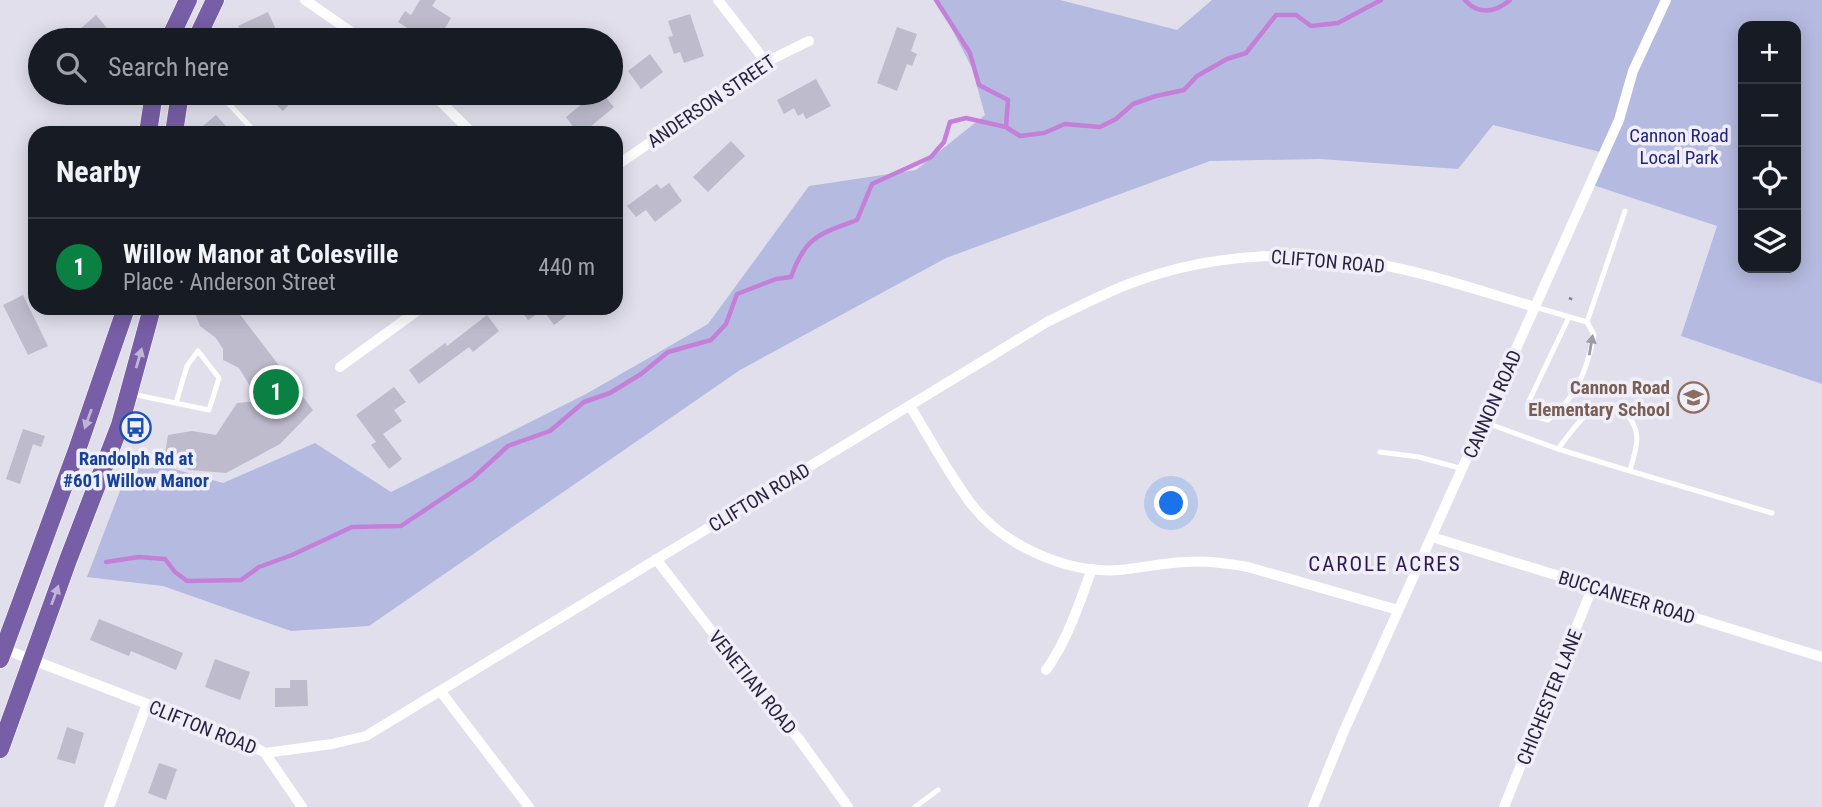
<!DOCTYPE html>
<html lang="en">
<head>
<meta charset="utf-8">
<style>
  body { margin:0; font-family:"Roboto Condensed",sans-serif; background:#20242c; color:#f1f3f6 }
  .controls { position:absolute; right:21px; top:21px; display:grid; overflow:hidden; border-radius:14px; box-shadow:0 4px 18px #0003 }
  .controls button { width:63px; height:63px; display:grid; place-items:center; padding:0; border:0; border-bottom:2px solid #363941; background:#171b24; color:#f1f3f6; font:35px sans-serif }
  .you { position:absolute; left:1172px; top:504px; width:24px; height:24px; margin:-18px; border:5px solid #fff; border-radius:50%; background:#1a73e8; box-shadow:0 0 0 10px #1a73e833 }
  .badge { display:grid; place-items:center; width:46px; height:46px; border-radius:50%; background:#0b8043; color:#fff; font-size:23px; font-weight:700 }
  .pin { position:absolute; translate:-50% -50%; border:4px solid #fff; box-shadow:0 2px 7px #0006 }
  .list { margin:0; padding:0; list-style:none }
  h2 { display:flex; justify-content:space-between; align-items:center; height:91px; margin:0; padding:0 28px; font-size:30px }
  h2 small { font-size:23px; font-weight:400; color:#9ea1a6 }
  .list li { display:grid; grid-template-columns:46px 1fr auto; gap:21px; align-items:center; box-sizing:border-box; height:98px; padding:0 28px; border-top:2px solid #363941 }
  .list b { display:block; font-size:26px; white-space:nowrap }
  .list p { margin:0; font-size:23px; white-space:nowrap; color:#9ea1a6 }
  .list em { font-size:23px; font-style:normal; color:#9ea1a6 }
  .icon { flex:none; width:38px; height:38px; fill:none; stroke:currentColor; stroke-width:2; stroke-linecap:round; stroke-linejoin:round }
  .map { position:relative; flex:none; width:1822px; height:807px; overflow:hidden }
  .search { position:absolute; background:#171b24; box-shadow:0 4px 18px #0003; left:28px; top:28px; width:595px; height:77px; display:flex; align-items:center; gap:18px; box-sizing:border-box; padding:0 24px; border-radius:38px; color:#9ea1a6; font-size:26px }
  .panel { position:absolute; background:#171b24; box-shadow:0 4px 18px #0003; left:28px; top:126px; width:595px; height:189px; border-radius:21px }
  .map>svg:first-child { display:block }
  .green { fill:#b5bae0; fill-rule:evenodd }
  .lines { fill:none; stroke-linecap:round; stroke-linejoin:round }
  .stream { stroke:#c480d8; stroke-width:4.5 }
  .building { fill:#bebbcd }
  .primary-casing { stroke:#fff; stroke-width:19 }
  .path { stroke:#8c7bb3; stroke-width:2.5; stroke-dasharray:3.5 5; stroke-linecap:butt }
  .service { stroke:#fff; stroke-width:5 }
  .minor { stroke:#fff; stroke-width:10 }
  .primary { stroke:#785ea6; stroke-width:18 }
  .oneway { fill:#9f9aa8 }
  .oneway2 { fill:#c0b5d7 }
  .labels { text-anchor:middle; stroke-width:7; stroke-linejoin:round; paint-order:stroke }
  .street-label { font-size:19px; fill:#291e3e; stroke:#f0eff8 }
  .park-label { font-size:19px; fill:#242479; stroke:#f0eff8 }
  .education-label { font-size:19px; font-weight:bold; fill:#785e54; stroke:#f0eff8; text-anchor:end }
  .transit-label { font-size:19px; font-weight:bold; fill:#164399; stroke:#f0eff8 }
  .neighbourhood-label { font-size:21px; letter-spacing:2px; fill:#2d1852; stroke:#f0eff8 }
</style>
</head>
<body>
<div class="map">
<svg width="1822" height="807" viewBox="0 0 1822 807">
  <rect width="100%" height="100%" fill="#e1dfec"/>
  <!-- green -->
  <path class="green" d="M937 0H1060L1177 30 1212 0H1822V384L1681 336 1717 226 1593 185 1604 153 1493 125 1458 169 1320 159 1210 161 946 258 740 370 369 626 291 631 163 586 87 577 133 457 223 483 315 443 391 492 586 394 708 324 809 186 916 170 985 115 972 68ZM1743 26H1796V268H1743Z"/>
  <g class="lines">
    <!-- stream -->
    <path class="stream" d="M936 0 970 53 979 85 1008 100 1006 127
      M1465 0C1478 15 1495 13 1510 0
      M106 562 139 557 165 559 175 572 187 581 241 580 259 567 292 555 352 527 401 526 473 478 508 446 550 431 584 402 610 393 641 374 668 352 711 340 726 324 737 294 776 279 791 277C805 237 819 234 857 220L872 184 931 157 944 142 950 122 966 118 1006 127 1020 136 1044 133 1065 124 1100 127 1116 119 1133 104 1156 96 1184 90 1197 76 1227 59 1246 53 1276 15H1296L1311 26 1338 23 1381 0"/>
  </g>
  <!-- building -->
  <path class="building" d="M420 0H436L432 6 451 18 438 40H426L398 22 405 11 411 15Z
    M268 12 278 34 263 40H245L238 26Z
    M690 14 704 56 684 63 680 52 674 54 668 37 673 36 668 21Z
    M96 15 112 34 105 40H88L79 30Z
    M897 27 917 34 911 51 917 54 912 66 907 64 897 91 877 83Z
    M650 54 663 72 641 89 628 71Z
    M816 79 831 106 806 119 803 113 798 116 794 108 784 114 777 100Z
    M281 93H299L283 111 273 102Z
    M595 93H602L614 107 583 133H578L566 117Z
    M216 115 232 133H209L203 126Z
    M731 141 745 156 708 192 693 177Z
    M669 183 682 201 655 222 646 210 636 217 627 206 657 184 661 189Z
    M23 295 48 346 28 355 3 305Z
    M193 308H235L313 410 280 444 226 473 189 470 164 460 168 435 192 431 216 435 237 403 259 401 239 368 223 360V349L216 338 200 326Z
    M519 308H560L566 316 554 325 543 310 528 320Z
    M487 315 499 331 473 352 469 347 419 384 409 370 445 343 447 346Z
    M394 387 406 402 394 410 402 421 383 434 402 459 389 469 371 445 376 442 356 415Z
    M23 429 45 436 41 447 33 444 20 484 6 479Z
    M99 619 183 653 176 670 131 651 129 656 90 640Z
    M215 659 250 672 240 700 205 687Z
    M290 680H307L308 706 275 707V688H290Z
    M67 727 84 733 75 764 57 759Z
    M159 763 177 769 166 800 148 793Z"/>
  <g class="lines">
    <defs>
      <path id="primary" d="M169 40 188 0
        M196 40 215 0
        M148 133 154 93
        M174 133 180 93
        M0 659 77 450 126 308
        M0 749 68 560 120 425 152 308"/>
    </defs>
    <!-- primary casing -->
    <use href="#primary" class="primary-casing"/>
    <!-- path -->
    <path class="path" d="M1569 298 1576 301"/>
    <!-- service -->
    <path class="service" d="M210 93 229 104 256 133
      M1535 307 1587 322 1625 211
      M1569 317 1528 403V412L1533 416 1548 420C1577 398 1587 369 1594 335L1587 322
      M132 394 209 410 219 378 198 351 187 366 176 403
      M1484 422 1558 449C1569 435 1580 417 1596 408 1616 396 1636 418 1637 438 1637 449 1632 461 1630 471L1558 449
      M1380 452 1419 457 1463 469
      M1630 471 1772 513
      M915 807 938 790"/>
    <!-- minor -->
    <path class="minor" d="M305 0 363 40
      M718 0 766 62
      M432 93 472 133
      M616 166 766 62 809 41
      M340 367 421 308
      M910 406C929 437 947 471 969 501 1001 545 1067 574 1120 570 1141 568 1162 563 1184 562 1205 560 1227 563 1248 567L1398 610
      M1432 537 1822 657
      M656 559 760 694 799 739 848 807
      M4 649 244 741 265 753 332 744 366 736 1047 322C1076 308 1104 293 1134 282 1218 251 1311 249 1397 268 1444 278 1490 294 1535 307
      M1046 670C1068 640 1079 603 1092 569
      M441 692 529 807
      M265 753 302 807
      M109 807 147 704
      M1313 807 1344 731 1619 120 1633 71 1666 0
      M1504 807 1593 586"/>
    <!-- primary -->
    <use href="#primary" class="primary"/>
  </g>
  <!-- one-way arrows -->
  <defs><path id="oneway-solid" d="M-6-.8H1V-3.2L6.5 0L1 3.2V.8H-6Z" transform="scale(1.75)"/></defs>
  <use class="oneway" href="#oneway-solid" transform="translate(1591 345) rotate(-80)"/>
  <g class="oneway2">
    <use href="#oneway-solid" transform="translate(139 358) rotate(-74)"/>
    <use href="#oneway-solid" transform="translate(88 419) rotate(110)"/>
    <use href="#oneway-solid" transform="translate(55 595) rotate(-70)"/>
  </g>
  <!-- icons -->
  <defs>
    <symbol id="school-ring" viewBox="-11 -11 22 22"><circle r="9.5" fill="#f0eff8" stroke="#8d6e63" stroke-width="1.5"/><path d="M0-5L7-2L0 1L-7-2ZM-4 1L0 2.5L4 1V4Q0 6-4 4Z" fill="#8d6e63"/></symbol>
    <symbol id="bus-ring" viewBox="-11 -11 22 22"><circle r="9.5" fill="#f0eff8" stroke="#1a4fb4" stroke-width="1.5"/><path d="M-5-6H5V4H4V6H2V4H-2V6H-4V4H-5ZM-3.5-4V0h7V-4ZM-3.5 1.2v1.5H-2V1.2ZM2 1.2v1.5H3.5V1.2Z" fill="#1a4fb4"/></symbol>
  </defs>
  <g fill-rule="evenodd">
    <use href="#school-ring" x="1676" y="380" width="35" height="35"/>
    <use href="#bus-ring" x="118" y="410" width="35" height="35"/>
  </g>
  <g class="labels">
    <!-- street labels -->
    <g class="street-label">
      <text transform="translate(711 101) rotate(-34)" y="7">ANDERSON STREET</text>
      <text transform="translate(1328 261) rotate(5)" y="7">CLIFTON ROAD</text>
      <text transform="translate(1492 404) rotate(-66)" y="7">CANNON ROAD</text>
      <text transform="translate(759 497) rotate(-31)" y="7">CLIFTON ROAD</text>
      <text transform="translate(1627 597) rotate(17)" y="7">BUCCANEER ROAD</text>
      <text transform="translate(753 682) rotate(51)" y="7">VENETIAN ROAD</text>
      <text transform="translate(1549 697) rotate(-68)" y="7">CHICHESTER LANE</text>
      <text transform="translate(203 727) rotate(22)" y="7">CLIFTON ROAD</text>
    </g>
    <!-- park labels -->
    <g class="park-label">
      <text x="1679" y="142">Cannon Road<tspan x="1679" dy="22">Local Park</tspan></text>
    </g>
    <!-- education labels -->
    <g class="education-label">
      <text x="1670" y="394">Cannon Road<tspan x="1670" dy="22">Elementary School</tspan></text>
    </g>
    <!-- transit labels -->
    <g class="transit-label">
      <text x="136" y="465">Randolph Rd at<tspan x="136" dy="22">#601 Willow Manor</tspan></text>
    </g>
    <!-- neighbourhood labels -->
    <g class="neighbourhood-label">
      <text x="1385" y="571">CAROLE ACRES</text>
    </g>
  </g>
</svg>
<div class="controls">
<button>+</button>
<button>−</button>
<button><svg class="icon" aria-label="locate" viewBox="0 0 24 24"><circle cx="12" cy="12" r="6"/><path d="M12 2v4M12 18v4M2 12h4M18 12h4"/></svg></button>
<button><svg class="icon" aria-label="layers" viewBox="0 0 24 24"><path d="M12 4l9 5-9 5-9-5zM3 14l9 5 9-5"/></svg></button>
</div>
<div class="you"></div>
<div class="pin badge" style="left:276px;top:392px">1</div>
<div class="search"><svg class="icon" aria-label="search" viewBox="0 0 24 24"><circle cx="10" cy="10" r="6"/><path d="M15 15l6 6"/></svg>Search here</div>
<section class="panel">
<h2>Nearby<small></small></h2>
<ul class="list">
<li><span class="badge">1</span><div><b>Willow Manor at Colesville</b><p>Place · Anderson Street</p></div><em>440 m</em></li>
</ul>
</section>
</div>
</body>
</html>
